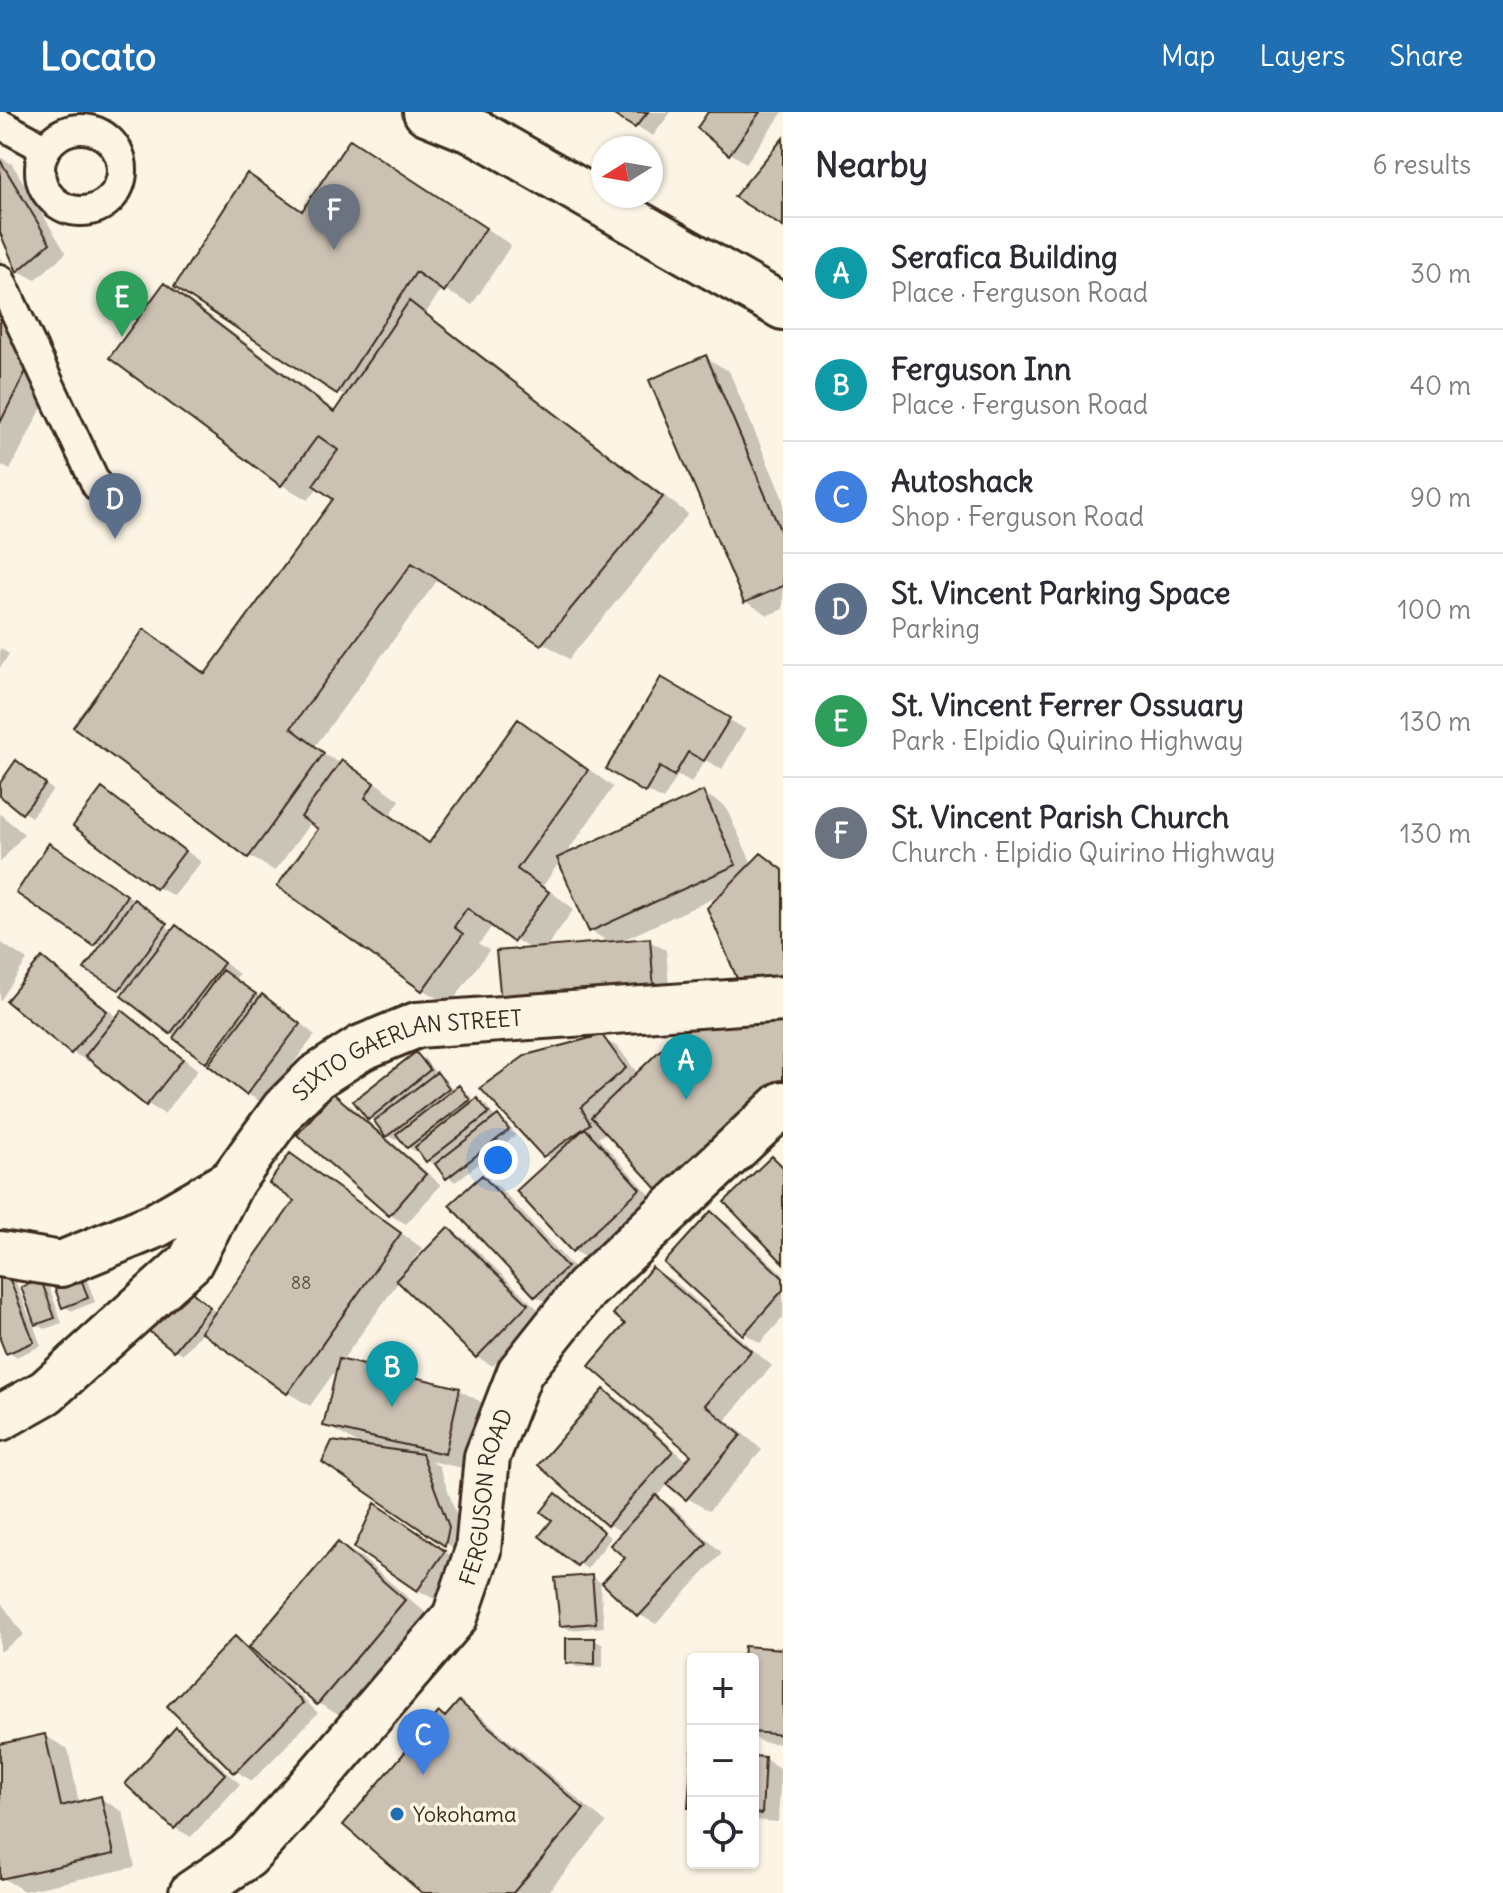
<!DOCTYPE html>
<html lang="en">
<head>
<meta charset="utf-8">
<style>
  body { margin:0; font-family:Delius,sans-serif; background:#f7f7f7; color:#2b2b33 }
  .controls { position:absolute; right:24px; bottom:24px; display:grid; overflow:hidden; border-radius:8px; box-shadow:0 2px 6px #0004 }
  .controls button { width:72px; height:72px; display:grid; place-items:center; padding:0; border:0; border-bottom:2px solid #e1e1e2; background:#fff; color:#2b2b33; font:40px sans-serif }
  .compass { position:absolute; left:591px; top:24px; width:72px; height:72px; border-radius:50%; background:#fff; box-shadow:0 2px 6px #0004; rotate:259deg }
  .you { position:absolute; left:498px; top:1048px; width:28px; height:28px; margin:-20px; border:6px solid #fff; border-radius:50%; background:#1a73e8; box-shadow:0 0 0 12px #1a73e833 }
  .badge { display:grid; place-items:center; width:52px; height:52px; border-radius:50%; background:#1f6fb2; color:#fff; font-size:26px; font-weight:700 }
  .pin { position:absolute; translate:-50% -66px; filter:drop-shadow(0 2px 4px #0008) }
  .pin::after { content:''; position:absolute; top:42px; width:28px; height:24px; background:inherit; clip-path:polygon(0 0,100% 0,50% 100%) }
  .list { margin:0; padding:0; list-style:none }
  h2 { display:flex; justify-content:space-between; align-items:center; height:104px; margin:0; padding:0 32px; font-size:34px }
  h2 small { font-size:26px; font-weight:400; color:#7c7c81 }
  .list li { display:grid; grid-template-columns:52px 1fr auto; gap:24px; align-items:center; box-sizing:border-box; height:112px; padding:0 32px; border-top:2px solid #e1e1e2 }
  .list b { display:block; font-size:30px; white-space:nowrap }
  .list p { margin:0; font-size:26px; white-space:nowrap; color:#7c7c81 }
  .list em { font-size:26px; font-style:normal; color:#7c7c81 }
  .icon { flex:none; width:44px; height:44px; fill:none; stroke:currentColor; stroke-width:2; stroke-linecap:round; stroke-linejoin:round }
  .map { position:relative; flex:none; width:783px; height:1781px; overflow:hidden }
  header { display:flex; align-items:center; gap:48px; box-sizing:border-box; height:112px; padding:0 40px; background:#1f6fb2; color:#fff }
  header strong { font-size:38px }
  nav { display:flex; gap:44px; margin-inline-start:auto; font-size:28px }
  main { display:flex }
  aside { flex:1; background:#fff }
  .map>svg:first-child { display:block }
  .shadow { fill:#0003; fill-rule:evenodd }
  .building { fill:#ccc2b3; stroke:#3b2a1e; stroke-width:2 }
  .lines { fill:none; stroke-linecap:round; stroke-linejoin:round }
  .service-casing { stroke:#3b2a1e; stroke-width:34 }
  .tertiary-casing { stroke:#3b2a1e; stroke-width:50 }
  .secondary-casing { stroke:#3b2a1e; stroke-width:50 }
  .trunk-casing { stroke:#3b2a1e; stroke-width:50 }
  .service { stroke:#fcf5e5; stroke-width:28 }
  .tertiary { stroke:#fcf5e5; stroke-width:44 }
  .secondary { stroke:#fcf5e5; stroke-width:44 }
  .trunk { stroke:#fcf5e5; stroke-width:44 }
  .poi-dot { fill:#1f6fb2; stroke:#fcf5e5; stroke-width:3 }
  .labels { text-anchor:middle; stroke-width:7; stroke-linejoin:round; paint-order:stroke }
  .number-label { font-size:18px; fill:#5f5043 }
  .street-label { font-size:22px; fill:#3b2a1e; stroke:#fcf5e5 }
  .poi-label { font-size:22px; fill:#3b2a1e; stroke:#fcf5e5; text-anchor:start }
</style>
</head>
<body>
<header>
<strong>Locato</strong>
<nav><a>Map</a><a>Layers</a><a>Share</a></nav>
</header>
<main>
<div class="map">
<svg width="783" height="1781" viewBox="0 0 783 1781">
  <rect width="100%" height="100%" fill="#fcf5e5"/>
  <filter id="ink" filterUnits="userSpaceOnUse"><feTurbulence type="fractalNoise" baseFrequency=".0125" numOctaves="2"/><feDisplacementMap in="SourceGraphic" scale="16" xChannelSelector="R" yChannelSelector="G"/><feConvolveMatrix kernelMatrix="1 2 1 2 8 2 1 2 1" color-interpolation-filters="sRGB"/></filter>
  <g filter="url(#ink)">
    <!-- shadow -->
    <path class="shadow" d="M613 0H671L653 24Z
      M710 0H783L746 51 730 41Z
      M0 45 12 52 66 141 35 168 19 159 0 116Z
      M377 45 511 133 472 193 442 176 426 201 688 402 569 547 439 466 316 633 321 636 317 634 315 638 369 666 400 688 391 702 431 732 518 610 545 625 613 675 563 746 703 681 725 694 752 752 761 743 783 756V893L723 782 616 831 649 829 666 838 670 886 532 838 493 813 479 832 489 838 450 893 423 878 280 774 320 717 311 710 275 759 249 744 145 520 172 535 207 562 336 387 319 374 308 388 282 373 164 173 191 189 337 300 347 285 176 174 248 64 304 100ZM560 749 591 819 612 832 545 837 574 797 543 774Z
      M0 145 58 264 10 358 0 352Z
      M706 246 729 259 783 387V497L768 503 746 490Z
      M0 536 9 542 0 556Z
      M661 568 745 617 722 657 705 648 691 671 678 663 663 688 609 657Z
      M24 655 53 678 31 705 0 681V675Z
      M103 678 119 688 201 750 174 784 157 775Z
      M0 702 24 722 0 751Z
      M66 743 150 798 148 800 174 820 176 816 192 825 239 862 235 867 262 886 279 894 315 923 263 991 247 982 124 884 127 880 87 856 102 835 19 781Z
      M0 830 27 848 0 889Z
      M42 847 59 857 118 906 123 901 139 910 198 958 164 1002 148 992 92 946 89 950 72 940 9 888Z
      M783 911V1003L607 1020 598 1026 655 1088 589 1148 573 1138 553 1048 544 1043 601 926 618 935 638 962Z
      M416 942 425 947 436 962 445 967 454 979 459 975 467 980 475 991 478 989 486 993 496 1007 506 1010 516 1023 455 1070 428 1048 419 1038 416 1040 408 1035 399 1025 396 1028 388 1024 377 1011 369 1006Z
      M333 984 350 993 441 1073 406 1112 390 1103Z
      M290 1044 313 1057 422 1136 411 1151 413 1153 448 1117 465 1127 543 1202 493 1254 477 1245 399 1169 341 1250 459 1278 490 1295 476 1359 430 1349 439 1354 465 1426 462 1442 324 1349 364 1335 326 1313 340 1252 310 1294 288 1281 203 1219 183 1242 175 1237 194 1182 217 1201 297 1089Z
      M482 1065 499 1075 582 1165 552 1193 536 1184Z
      M711 1102 727 1111 783 1162V1206L760 1231 744 1221Z
      M653 1157 675 1170 772 1254 726 1307 762 1338 709 1399 687 1386 669 1371 656 1386 673 1395 722 1441 656 1512 640 1503 624 1421 608 1412 604 1280 621 1289 688 1350 694 1343 628 1212Z
      M78 1161 86 1165 95 1190 72 1199 64 1194Z
      M8 1165 16 1170 30 1206 34 1205 41 1170 49 1175 62 1211 45 1217 32 1209 41 1234 16 1245 7 1240 0 1221V1168Z
      M564 1388 611 1426 587 1457 542 1424 555 1408Z
      M376 1393 460 1450 434 1487 418 1478Z
      M338 1432 361 1445 427 1502 340 1604 318 1591 274 1554 272 1556 318 1601 252 1669 236 1659 235 1527 251 1536Z
      M591 1465 600 1470 604 1515 570 1518 562 1513Z
      M0 1489 24 1523 0 1540Z
      M595 1528 603 1533V1555H577L568 1550Z
      M783 1539V1632L762 1630 753 1625V1547H745Z
      M459 1592 482 1605 606 1711 547 1781H425L447 1606Z
      M176 1618 193 1628 240 1672 191 1725 175 1716Z
      M45 1624 68 1637 79 1691 100 1686 123 1700 135 1755 24 1779 1 1765 0 1634Z
      M753 1646 765 1647 781 1657 778 1710 753 1708Z"/>
    <!-- building -->
    <path class="building" d="M609 0H648L635 16Z
      M708 0H760L729 43 697 16Z
      M783 26V115L734 85Z
      M350 27 486 116 444 180 416 160 337 282 174 175 247 61 302 99Z
      M0 48 50 131 17 160 0 121Z
      M164 171 334 300 409 189 663 385 541 533 412 451 291 616 324 641 248 746 73 615 144 517 205 562 333 387 313 373 338 338 318 324 281 374 109 246Z
      M0 182 32 247 0 311Z
      M706 243 783 425V474L744 491 649 268Z
      M661 565 730 606 704 649 688 640 674 664 660 655 645 681 606 657Z
      M518 607 588 658 517 757 549 780 513 830 467 796 454 815 463 822 422 879 277 774 318 717 301 705 342 648 374 671 365 686 429 731Z
      M16 648 46 672 22 702 0 684V671Z
      M102 676 185 739 156 777 73 714Z
      M703 679 736 753 589 820 557 746Z
      M49 731 127 783 94 834 16 781Z
      M761 741 783 758V878L744 883 707 796Z
      M134 787 167 812 119 878 84 857Z
      M176 813 224 851 170 922 121 884Z
      M650 826 654 878 501 890 496 839Z
      M42 845 107 899 71 942 6 889Z
      M222 858 256 882 206 951 173 926Z
      M262 882 300 912 246 983 208 953Z
      M122 898 183 947 146 994 85 944Z
      M783 909V970L660 1080 591 1005 682 917Z
      M602 923 626 956 581 995 590 1012 543 1045 480 976 526 943Z
      M416 940 430 958 368 1008 353 989Z
      M437 960 449 976 386 1025 374 1009Z
      M459 973 470 988 407 1036 396 1022Z
      M333 981 426 1062 389 1104 297 1023Z
      M477 986 489 1001 426 1050 415 1035Z
      M498 1003 509 1018 446 1067 435 1052Z
      M585 1016 640 1077 572 1140 516 1079Z
      M290 1041 401 1121 287 1282 201 1220 294 1089 269 1071Z
      M772 1044 783 1055V1151L724 1090Z
      M482 1063 567 1155 535 1185 449 1093Z
      M711 1099 783 1166V1178L743 1223 664 1151Z
      M448 1115 528 1192 476 1246 396 1168Z
      M652 1155 751 1239 705 1293 741 1323 686 1388 667 1372 691 1343 589 1254 625 1212 613 1202Z
      M78 1158 88 1186 62 1196 52 1168Z
      M8 1163 34 1230 6 1242 0 1227V1166Z
      M41 1168 55 1206 35 1213 21 1175Z
      M186 1175 210 1195 174 1239 149 1219Z
      M339 1247 460 1276 445 1342 323 1314Z
      M604 1277 673 1339 607 1414 538 1353Z
      M332 1329 422 1342 449 1415 445 1434 322 1350Z
      M556 1381 604 1420 577 1454 539 1424 552 1408 541 1400Z
      M656 1383 707 1431 638 1505 602 1471 625 1446 610 1433Z
      M375 1391 445 1439 417 1479 354 1436Z
      M338 1430 405 1488 317 1593 249 1535Z
      M592 1463 596 1511 560 1514 555 1466Z
      M235 1524 303 1591 234 1661 167 1594Z
      M566 1526H595V1552L566 1551Z
      M744 1534 783 1537V1623L753 1620V1547H743Z
      M459 1589 584 1697 513 1781H422L343 1713 439 1600 445 1605Z
      M176 1615 225 1662 174 1717 125 1672Z
      M45 1622 61 1694 101 1684 114 1742 0 1767V1632Z
      M692 1639H693V1696H688Z
      M753 1644 765 1645 762 1702 753 1701Z"/>
    <g class="lines">
      <defs>
        <path id="service" d="M0 12 46 37
          M40 58a41 41 0 1 1 82 0a41 41 0 1 1-82 0Z
          M0 167 97 374"/>
        <g id="tertiary">
          <path id="s1" d="M0 1142 61 1152 156 1113 232 1069 284 997 316 965 361 936 417 913 783 887"/>
          <path d="M0 1306 46 1280 190 1150 232 1069"/>
        </g>
        <g id="secondary">
          <path id="s2" d="M192 1781 247 1744 306 1679 455 1505 478 1438 487 1345 520 1260 586 1177 783 992"/>
        </g>
        <path id="trunk" d="M426 0 480 22 783 195"/>
      </defs>
      <!-- service casing -->
      <use href="#service" class="service-casing"/>
      <!-- tertiary casing -->
      <use href="#tertiary" class="tertiary-casing"/>
      <!-- secondary casing -->
      <use href="#secondary" class="secondary-casing"/>
      <!-- trunk casing -->
      <use href="#trunk" class="trunk-casing"/>
      <!-- service -->
      <use href="#service" class="service"/>
      <!-- tertiary -->
      <use href="#tertiary" class="tertiary"/>
      <!-- secondary -->
      <use href="#secondary" class="secondary"/>
      <!-- trunk -->
      <use href="#trunk" class="trunk"/>
    </g>
  </g>
  <!-- markers -->
  <circle class="poi-dot" cx="397" cy="1702" r="8"/>
  <g class="labels">
    <!-- number labels -->
    <g class="number-label">
      <text x="301" y="1177">88</text>
    </g>
    <!-- street labels -->
    <g class="street-label">
      <text dy="8" stroke="none"><textPath href="#s1" startOffset="482">SIXTO GAERLAN STREET</textPath></text>
      <text dy="8" stroke="none"><textPath href="#s2" startOffset="508">FERGUSON ROAD</textPath></text>
    </g>
    <!-- poi labels -->
    <g class="poi-label">
      <text x="413" y="1710">Yokohama</text>
    </g>
  </g>
</svg>
<div class="controls">
<button>+</button>
<button>−</button>
<button><svg class="icon" aria-label="locate" viewBox="0 0 24 24"><circle cx="12" cy="12" r="6"/><path d="M12 2v4M12 18v4M2 12h4M18 12h4"/></svg></button>
</div>
<svg class="compass" viewBox="-18 -18 36 36"><path d="M0-13l5 13h-10z" fill="#e53935"/><path d="M0 13l5-13h-10z" fill="#7c7c81"/></svg>
<div class="you"></div>
<div class="pin badge" style="left:686px;top:988px;background:#0f9aa8">A</div>
<div class="pin badge" style="left:392px;top:1295px;background:#0f9aa8">B</div>
<div class="pin badge" style="left:423px;top:1663px;background:#3f7fe0">C</div>
<div class="pin badge" style="left:115px;top:427px;background:#5c6f8a">D</div>
<div class="pin badge" style="left:122px;top:225px;background:#2e9e5b">E</div>
<div class="pin badge" style="left:334px;top:138px;background:#6b7280">F</div>
</div>
<aside>
<h2>Nearby<small>6 results</small></h2>
<ul class="list">
<li><span class="badge" style="background:#0f9aa8">A</span><div><b>Serafica Building</b><p>Place · Ferguson Road</p></div><em>30 m</em></li>
<li><span class="badge" style="background:#0f9aa8">B</span><div><b>Ferguson Inn</b><p>Place · Ferguson Road</p></div><em>40 m</em></li>
<li><span class="badge" style="background:#3f7fe0">C</span><div><b>Autoshack</b><p>Shop · Ferguson Road</p></div><em>90 m</em></li>
<li><span class="badge" style="background:#5c6f8a">D</span><div><b>St. Vincent Parking Space</b><p>Parking</p></div><em>100 m</em></li>
<li><span class="badge" style="background:#2e9e5b">E</span><div><b>St. Vincent Ferrer Ossuary</b><p>Park · Elpidio Quirino Highway</p></div><em>130 m</em></li>
<li><span class="badge" style="background:#6b7280">F</span><div><b>St. Vincent Parish Church</b><p>Church · Elpidio Quirino Highway</p></div><em>130 m</em></li>
</ul>
</aside>
</main>
</body>
</html>
